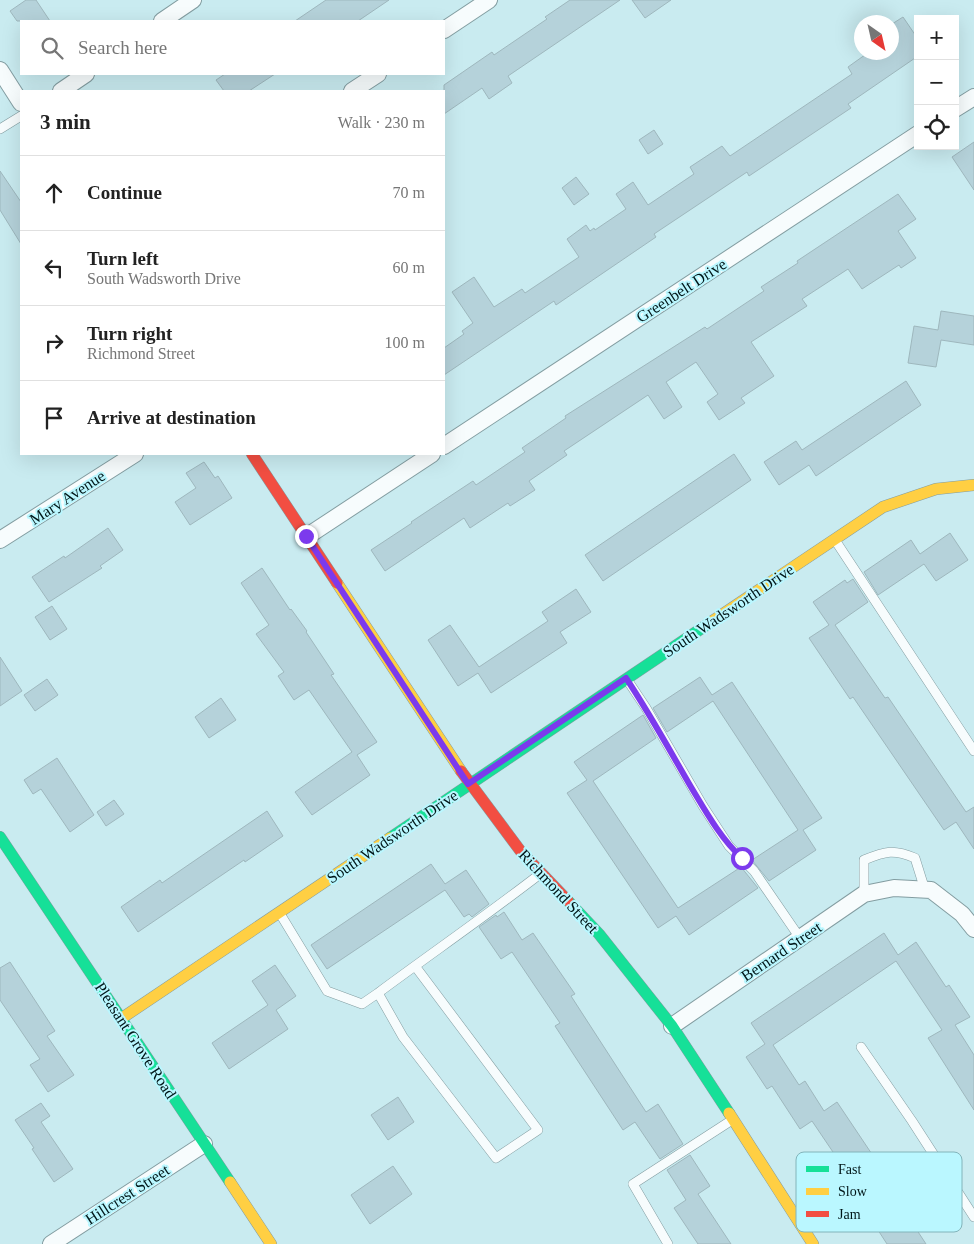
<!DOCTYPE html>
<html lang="en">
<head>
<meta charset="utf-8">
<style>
  body { margin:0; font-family:Georgia,serif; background:#f6f6f6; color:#222 }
  .controls { position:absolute; right:15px; top:15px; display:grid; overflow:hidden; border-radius:0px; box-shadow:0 5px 20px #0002 }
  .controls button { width:45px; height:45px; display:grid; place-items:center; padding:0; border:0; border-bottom:1px solid #e0e0e0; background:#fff; color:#222; font:25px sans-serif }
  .compass { position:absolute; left:854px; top:15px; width:45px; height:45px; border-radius:50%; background:#fff; box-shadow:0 5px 20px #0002; rotate:146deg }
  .stop { position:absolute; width:15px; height:15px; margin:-11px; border:4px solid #7c3aed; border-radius:50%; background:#fff }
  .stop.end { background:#7c3aed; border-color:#fff; box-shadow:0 1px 5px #0008 }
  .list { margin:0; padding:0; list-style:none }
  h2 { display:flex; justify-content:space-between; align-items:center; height:65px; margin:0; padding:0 20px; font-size:21px }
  h2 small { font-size:16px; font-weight:400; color:#767676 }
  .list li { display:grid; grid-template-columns:32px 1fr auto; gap:15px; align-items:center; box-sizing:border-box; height:75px; padding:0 20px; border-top:1px solid #e0e0e0 }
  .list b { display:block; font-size:19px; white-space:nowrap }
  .list p { margin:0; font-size:16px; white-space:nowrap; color:#767676 }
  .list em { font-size:16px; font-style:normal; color:#767676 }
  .icon { flex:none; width:28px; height:28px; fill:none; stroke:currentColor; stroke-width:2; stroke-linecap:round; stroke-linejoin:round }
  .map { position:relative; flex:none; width:974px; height:1244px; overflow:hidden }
  .search { position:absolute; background:#fff; box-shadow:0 5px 20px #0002; left:20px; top:20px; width:425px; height:55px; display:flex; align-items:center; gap:12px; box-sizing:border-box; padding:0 18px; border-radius:0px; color:#767676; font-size:19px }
  .panel { position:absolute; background:#fff; box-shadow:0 5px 20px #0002; left:20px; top:90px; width:425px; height:365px; border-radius:0px }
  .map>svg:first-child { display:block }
  .building { fill:#b5d2da; stroke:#9eb7bd }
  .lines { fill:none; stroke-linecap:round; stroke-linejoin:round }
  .lane-casing { stroke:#839da1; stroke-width:10 }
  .street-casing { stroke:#839da1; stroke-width:18 }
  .fast-casing { stroke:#839da1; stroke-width:12 }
  .slow-casing { stroke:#839da1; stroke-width:12 }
  .jam-casing { stroke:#839da1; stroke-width:12 }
  .lane { stroke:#f7fcfd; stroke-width:9 }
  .street { stroke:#f7fcfd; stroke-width:16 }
  .fast { stroke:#16e098; stroke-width:11 }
  .slow { stroke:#ffcf43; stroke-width:11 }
  .jam { stroke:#f24e42; stroke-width:11 }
  .route { stroke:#7c3aed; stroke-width:6 }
  .labels { text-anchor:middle; stroke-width:4; stroke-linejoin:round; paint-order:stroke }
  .street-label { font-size:16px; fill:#001618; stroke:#baf7ff }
  .key { fill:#baf7ff; stroke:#82b4ba; stroke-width:1 }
  .key-label { font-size:14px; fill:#001618 }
</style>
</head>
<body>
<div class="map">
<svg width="974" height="1244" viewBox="0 0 974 1244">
  <rect width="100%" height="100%" fill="#c9ebf0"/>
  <!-- building -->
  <path class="building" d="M26 0H36L50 21H17L10 11Z
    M326 0H389L358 21H295Z
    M570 0H620L508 76 512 83 489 99 482 88 444 114V85L492 52 494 55 547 19 545 17Z
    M632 0H671L645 18Z
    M903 17 918 39V56L848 104 851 108 749 176 747 172 654 234 656 237 556 305 554 301 444 375V348L464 334 462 331 473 323 452 292 474 277 494 307 522 289 525 293 579 257 567 239 586 225 590 231 594 228 595 230 626 209 616 194 633 182 648 205 694 174 690 167 722 146 730 156 852 74 848 67 869 52H892V24Z
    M225 74H275L249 91H224L216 80Z
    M654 130 663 144 648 154 639 140Z
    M974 142V190L952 157Z
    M0 171 21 202V244L0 210Z
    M576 177 589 194 574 205 562 188Z
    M898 194 916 219 898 231 916 258 901 268 899 265 862 289 848 269 802 299 807 306 751 342 774 376 741 398 745 403 719 420 707 402 718 394 696 362 666 382 682 407 664 419 648 395 564 451 567 455 529 481 535 490 510 506 508 503 470 528 464 518 385 571 371 550 412 523 411 522 473 481 476 485 525 452 522 448 566 418 565 416 705 327 707 329 764 291 761 287 798 263 797 261Z
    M941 311 974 316V345L941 340 936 367 908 363 914 326 938 330Z
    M906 381 921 405 816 476 809 465 779 485 764 462 796 441 802 450Z
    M734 454 751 480 603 581 585 555Z
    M204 462 215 478 218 476 232 498 190 525 175 502 196 488 186 473Z
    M108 528 123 550 100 566 102 568 49 602 32 577 64 556 65 558Z
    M950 533 968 560 936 581 924 564 878 595 864 572 911 540 920 554Z
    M262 568 290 610 291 609 307 631 306 632 334 674 331 675 377 742 357 755 370 775 312 815 295 792 352 752 309 690 294 700 278 676 284 672 256 634 269 625 241 583Z
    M853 579 868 602 835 625 885 698 888 697 966 812 974 807V849L956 822 944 830 853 697 850 699 809 638 829 625 813 602 845 580 847 583Z
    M576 589 591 612 560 632 567 643 491 693 478 673 458 686 428 640 450 625 479 667 548 621 542 612Z
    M52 606 67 629 50 640 35 617Z
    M0 657 22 691 0 706Z
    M700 677 712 695 732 682 822 818 803 830 816 850 769 881 752 860 798 830 713 701 667 732 653 708Z
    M47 679 58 695 35 711 24 695Z
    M221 698 236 720 209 738 195 717Z
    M643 715 656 738 593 781 678 908 741 867 758 888 689 935 676 916 658 928 567 793 587 780 574 762Z
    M57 758 94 815 70 832 41 789 33 794 24 780Z
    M114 800 124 814 106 826 97 812Z
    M267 811 283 836 245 862 244 860 138 932 121 907 160 880 162 883Z
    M431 864 445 884 466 870 489 904 472 917 469 914 464 917 445 890 327 969 311 945Z
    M504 912 522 940 533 933 575 994 571 996 646 1112 658 1104 683 1144 660 1159 635 1122 623 1130 555 1026 560 1023 512 952 501 959 479 927 496 915 497 917Z
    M884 933 898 955 916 942 946 987 949 985 970 1017 955 1025 974 1055V1110L928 1038 942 1030 896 961 773 1045 799 1085 805 1081 824 1111 837 1102 898 1193 894 1195 926 1244H887L876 1227 881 1223 812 1121 800 1129 772 1086 767 1089 746 1057 765 1044 751 1023Z
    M10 962 55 1031 47 1036 74 1075 48 1092 30 1065 40 1059 0 1000V968Z
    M275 965 296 996 276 1010 288 1029 229 1069 212 1043 268 1005 252 981Z
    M398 1097 414 1122 388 1140 371 1115Z
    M41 1103 50 1116 41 1122 73 1169 54 1182 32 1149 34 1148 15 1120Z
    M690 1155 710 1186 698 1194 731 1244H698L674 1208 686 1200 667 1170Z
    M393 1166 412 1194 370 1224 351 1195Z"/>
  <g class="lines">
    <defs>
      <path id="lane" d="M0 129 21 116
        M835 540 974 751
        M628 681 646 708 703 806 729 846 754 871 800 938
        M864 894V860C886 851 894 849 915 858L925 890
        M279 912 327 991 362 1004 378 993
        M415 966 538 1130 496 1158 403 1037 378 993C432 953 487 915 540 874
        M861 1047 912 1121 974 1217
        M668 1244 633 1184 732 1120"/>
      <path id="street" d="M162 21 193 0
        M444 30 489 0
        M0 70 21 103
        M61 91 86 74
        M352 91 378 74
        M955 109 974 97
        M444 446 918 134
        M306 537 432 454
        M0 540 135 454
        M672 1026 864 894 894 888 931 890 962 914 974 929
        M51 1244 204 1144"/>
      <path id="fast" d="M0 837 230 1182
        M390 838 711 622
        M568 901 599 934 672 1026 729 1113"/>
      <path id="slow" d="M337 583 461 771
        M711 622 883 507 936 489 974 485
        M122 1018 390 838
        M729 1113 813 1244
        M230 1182 271 1244"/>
      <path id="jam" d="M252 454 337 583
        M461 771 522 853 568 901"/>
    </defs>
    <!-- lane casing -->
    <use href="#lane" class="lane-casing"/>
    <!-- street casing -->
    <use href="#street" class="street-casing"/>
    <!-- fast casing -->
    <use href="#fast" class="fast-casing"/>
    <!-- slow casing -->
    <use href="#slow" class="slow-casing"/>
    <!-- jam casing -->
    <use href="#jam" class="jam-casing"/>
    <!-- lane -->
    <use href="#lane" class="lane"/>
    <!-- street -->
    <use href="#street" class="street"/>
    <!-- fast -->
    <use href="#fast" class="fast"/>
    <!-- slow -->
    <use href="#slow" class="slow"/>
    <!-- jam -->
    <use href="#jam" class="jam"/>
  </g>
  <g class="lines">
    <!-- route -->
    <path class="route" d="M306 536 468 784 626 678C650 714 670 751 691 787 706 812 721 839 742 858"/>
  </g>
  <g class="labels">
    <!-- street labels -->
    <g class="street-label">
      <text transform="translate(681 290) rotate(-33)" y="6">Greenbelt Drive</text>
      <text transform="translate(67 497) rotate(-33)" y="6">Mary Avenue</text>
      <text transform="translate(728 610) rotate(-34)" y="6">South Wadsworth Drive</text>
      <text transform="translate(392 836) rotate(-34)" y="6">South Wadsworth Drive</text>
      <text transform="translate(559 891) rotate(47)" y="6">Richmond Street</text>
      <text transform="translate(781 951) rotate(-34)" y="6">Bernard Street</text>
      <text transform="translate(136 1040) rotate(57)" y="6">Pleasant Grove Road</text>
      <text transform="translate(127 1194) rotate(-33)" y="6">Hillcrest Street</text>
    </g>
  </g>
  <!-- legend -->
  <rect x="796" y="1152" width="166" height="80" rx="8" class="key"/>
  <rect x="806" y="1166" width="23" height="6" fill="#16e098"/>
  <rect x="806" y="1188" width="23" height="7" fill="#ffcf43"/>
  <rect x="806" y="1211" width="23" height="6" fill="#f24e42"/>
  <g class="key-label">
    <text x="838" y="1174">Fast</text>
    <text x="838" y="1196">Slow</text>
    <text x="838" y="1219">Jam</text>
  </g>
</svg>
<div class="controls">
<button>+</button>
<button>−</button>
<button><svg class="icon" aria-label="locate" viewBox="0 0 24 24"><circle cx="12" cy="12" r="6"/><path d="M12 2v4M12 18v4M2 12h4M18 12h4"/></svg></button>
</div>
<svg class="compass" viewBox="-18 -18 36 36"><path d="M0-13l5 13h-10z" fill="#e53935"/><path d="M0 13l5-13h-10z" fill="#767676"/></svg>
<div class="stop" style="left:742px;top:858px"></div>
<div class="stop end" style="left:306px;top:536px"></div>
<div class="search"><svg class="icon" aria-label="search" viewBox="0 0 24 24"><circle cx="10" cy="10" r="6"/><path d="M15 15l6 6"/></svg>Search here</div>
<section class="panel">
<h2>3 min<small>Walk · 230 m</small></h2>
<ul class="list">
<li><svg class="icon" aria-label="ahead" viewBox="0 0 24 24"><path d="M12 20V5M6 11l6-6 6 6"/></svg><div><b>Continue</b></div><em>70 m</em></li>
<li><svg class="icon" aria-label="left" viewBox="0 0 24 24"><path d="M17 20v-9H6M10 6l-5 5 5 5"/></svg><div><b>Turn left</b><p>South Wadsworth Drive</p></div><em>60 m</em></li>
<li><svg class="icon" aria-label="right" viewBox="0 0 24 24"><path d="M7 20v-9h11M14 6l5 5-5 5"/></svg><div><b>Turn right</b><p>Richmond Street</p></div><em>100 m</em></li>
<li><svg class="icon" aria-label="arrive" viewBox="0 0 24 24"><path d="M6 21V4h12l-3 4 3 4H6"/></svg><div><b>Arrive at destination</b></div></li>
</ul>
</section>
</div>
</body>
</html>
